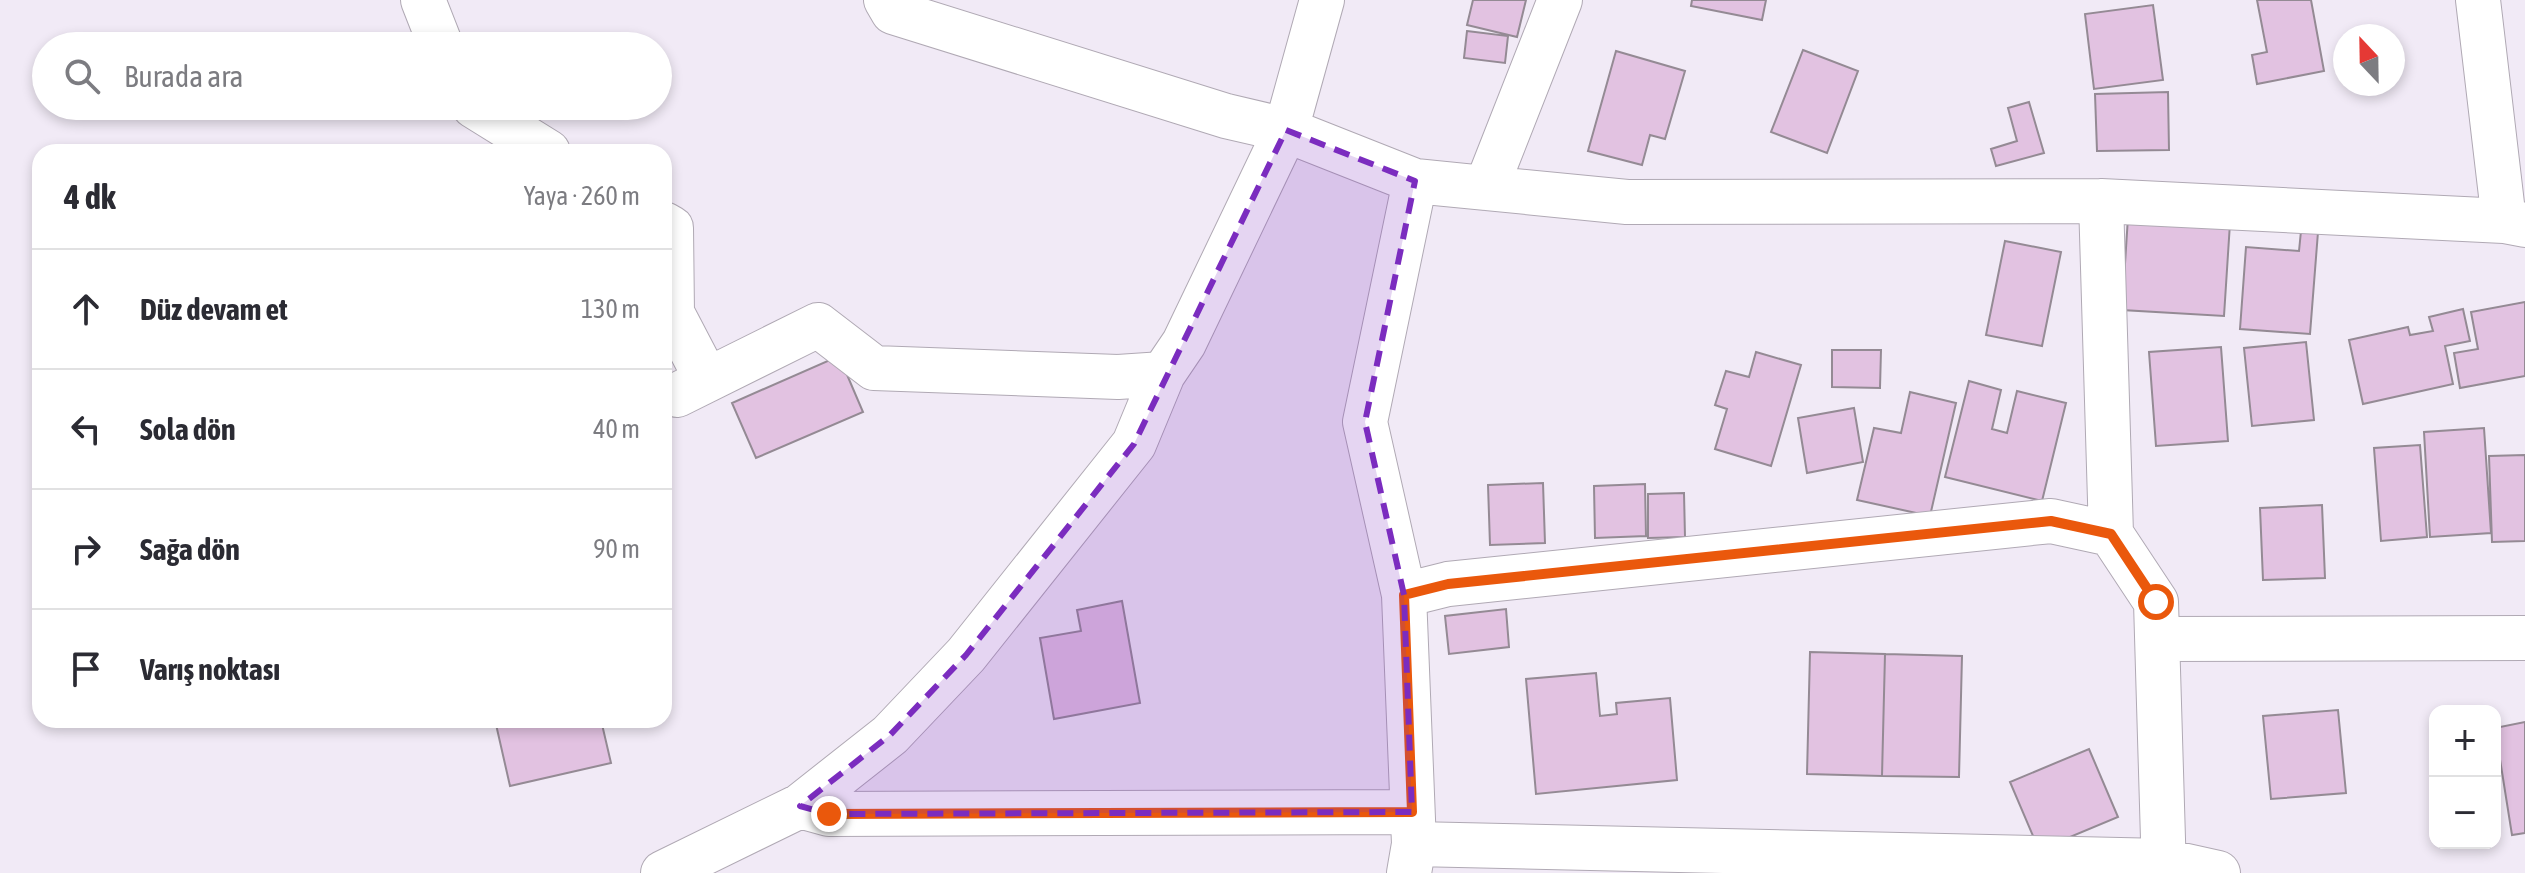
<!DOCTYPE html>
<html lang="tr">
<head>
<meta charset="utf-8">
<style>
  body { margin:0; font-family:"Asap Condensed",sans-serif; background:#f2f2f3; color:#2b2b33 }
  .controls { position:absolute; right:24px; bottom:24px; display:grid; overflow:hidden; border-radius:16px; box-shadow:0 4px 12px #0003 }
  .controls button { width:72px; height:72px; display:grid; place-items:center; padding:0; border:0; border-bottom:2px solid #e1e1e2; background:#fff; color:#2b2b33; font:40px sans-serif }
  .compass { position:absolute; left:2333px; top:24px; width:72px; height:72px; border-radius:50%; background:#fff; box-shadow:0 4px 12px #0003; rotate:338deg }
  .stop { position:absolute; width:24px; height:24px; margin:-18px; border:6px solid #ea580c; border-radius:50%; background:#fff }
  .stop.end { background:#ea580c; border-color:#fff; box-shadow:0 2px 8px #0008 }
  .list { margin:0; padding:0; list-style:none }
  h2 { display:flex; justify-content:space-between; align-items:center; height:104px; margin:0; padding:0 32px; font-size:34px }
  h2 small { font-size:26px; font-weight:400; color:#7c7c81 }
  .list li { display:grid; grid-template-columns:52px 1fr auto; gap:24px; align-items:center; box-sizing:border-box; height:120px; padding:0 32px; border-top:2px solid #e1e1e2 }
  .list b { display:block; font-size:30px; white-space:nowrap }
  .list em { font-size:26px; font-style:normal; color:#7c7c81 }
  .icon { flex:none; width:44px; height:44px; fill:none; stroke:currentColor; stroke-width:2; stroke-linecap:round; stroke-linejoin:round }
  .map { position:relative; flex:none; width:2525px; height:873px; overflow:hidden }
  .search { position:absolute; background:#fff; box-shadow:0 4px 12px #0003; left:32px; top:32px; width:640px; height:88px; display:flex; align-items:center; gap:20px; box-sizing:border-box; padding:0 28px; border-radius:44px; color:#7c7c81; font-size:30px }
  .panel { position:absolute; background:#fff; box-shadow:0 4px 12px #0003; left:32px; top:144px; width:640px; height:584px; border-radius:24px }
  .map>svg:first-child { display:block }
  .building { fill:#e2c2e1; stroke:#948a94; stroke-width:2 }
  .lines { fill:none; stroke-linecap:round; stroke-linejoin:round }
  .street-casing { stroke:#b0a9b4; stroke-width:46 }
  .street { stroke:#fff; stroke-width:44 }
  .route { stroke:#ea580c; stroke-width:10 }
  .marked { fill:#7b2cbf; fill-opacity:0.2; stroke:#7b2cbf; stroke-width:6; stroke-dasharray:16 10; stroke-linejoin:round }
</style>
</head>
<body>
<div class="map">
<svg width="2525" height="873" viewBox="0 0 2525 873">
  <rect width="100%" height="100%" fill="#f1eaf6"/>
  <!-- building -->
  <path class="building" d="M1473 0H1526L1517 37 1467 25Z
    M1692 0H1766L1762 20 1691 6Z
    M2257 0H2311L2324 71 2257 84 2252 55 2267 52Z
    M2153 5 2163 80 2094 89 2085 14Z
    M1467 31 1508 36 1505 63 1464 58Z
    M1803 50 1858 71 1827 153 1771 132Z
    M1616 51 1685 71 1665 139 1650 135 1642 165 1588 151Z
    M2168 92 2169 150 2097 151 2095 94Z
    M2029 102 2044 153 1996 166 1991 149 2017 141 2008 108Z
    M2128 217 2230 223 2224 316 2122 310Z
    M2301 231 2318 232 2310 334 2240 329 2246 247 2299 251Z
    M2005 241 2061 252 2042 346 1986 335Z
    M2525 302V376L2460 388 2454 353 2478 349 2471 312Z
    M2463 309 2470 341 2445 346 2453 384 2363 404 2349 340 2408 327 2410 335 2433 331 2429 317Z
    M2306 342 2314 420 2252 426 2244 348Z
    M2221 347 2228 441 2156 446 2149 352Z
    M1832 350H1881L1880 388 1832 387Z
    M1756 352 1801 365 1771 466 1715 449 1727 409 1715 405 1726 371 1749 377Z
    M839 356 863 412 756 458 732 403Z
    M1969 381 2001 390 1992 429 2007 433 2017 391 2066 403 2042 501 1945 477Z
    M1910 392 1956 403 1930 516 1857 500 1874 428 1901 433Z
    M1854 408 1863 462 1807 473 1798 418Z
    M2484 428 2491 533 2430 537 2424 432Z
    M2420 445 2427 537 2381 541 2374 448Z
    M2525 455V541L2492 542 2489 456Z
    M1543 483 1545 543 1490 545 1488 485Z
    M1645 484 1646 536 1595 538 1594 486Z
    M1684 493 1685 537 1648 538V494Z
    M2322 505 2325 578 2263 580 2260 508Z
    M1122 601 1140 703 1054 719 1040 638 1081 631 1077 610Z
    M1506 609 1509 647 1449 654 1445 616Z
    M1810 652 1885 654 1882 776 1807 774Z
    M1885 654 1962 656 1959 777 1882 776Z
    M1596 673 1600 716 1617 714 1616 703 1670 698 1677 780 1536 794 1526 679Z
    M2338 710 2346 793 2271 799 2263 716Z
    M495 720H601L611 763 510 786Z
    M2525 722V833L2512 835 2495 728Z
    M2089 749 2118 817 2039 850 2010 782Z"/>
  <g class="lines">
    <defs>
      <path id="street" d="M423 0 441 46
        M886 0 893 12 1226 116 1286 130 1415 181 1627 202 2101 201 2504 221
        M2478 0 2504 221 2525 225
        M474 106 548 152
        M1486 188 1560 0
        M2101 201 2111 534
        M664 224 671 228 672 313 707 380
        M677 395 818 325 874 368 1118 377 1163 374
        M1404 595 1448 584 2051 521 2111 534 2156 602 2164 873
        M2159 639 2525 638
        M800 806 829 814 1412 812
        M1414 844 2164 861 2218 873
        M663 873 800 806 890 735 966 655 1134 444 1163 374 1184 343 1286 130 1322 0
        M1409 873 1414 844 1404 595 1365 422 1415 181"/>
    </defs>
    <!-- street casing -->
    <use href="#street" class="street-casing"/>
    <!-- street -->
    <use href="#street" class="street"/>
  </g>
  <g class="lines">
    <!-- route -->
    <path class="route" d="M829 814 1412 812 1404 595 1448 584 2051 521 2111 534 2156 602"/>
  </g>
  <!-- marked area -->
  <path class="marked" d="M1286 130 1415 181 1365 422 1404 595 1412 812 829 814 800 806 890 735 966 655 1134 444Z"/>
</svg>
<div class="controls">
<button>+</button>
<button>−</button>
</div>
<svg class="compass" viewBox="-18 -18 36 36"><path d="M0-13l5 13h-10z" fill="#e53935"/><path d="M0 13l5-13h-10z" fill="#7c7c81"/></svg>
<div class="stop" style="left:2156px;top:602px"></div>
<div class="stop end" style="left:829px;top:814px"></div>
<div class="search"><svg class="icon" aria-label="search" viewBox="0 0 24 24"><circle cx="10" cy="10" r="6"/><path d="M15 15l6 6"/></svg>Burada ara</div>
<section class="panel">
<h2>4 dk<small>Yaya · 260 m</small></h2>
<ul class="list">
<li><svg class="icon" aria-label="ahead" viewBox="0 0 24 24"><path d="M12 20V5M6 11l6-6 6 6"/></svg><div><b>Düz devam et</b></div><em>130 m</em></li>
<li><svg class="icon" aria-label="left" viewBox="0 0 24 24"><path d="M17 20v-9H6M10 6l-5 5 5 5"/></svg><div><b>Sola dön</b></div><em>40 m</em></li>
<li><svg class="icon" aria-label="right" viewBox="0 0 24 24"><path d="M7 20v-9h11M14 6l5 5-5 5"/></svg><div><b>Sağa dön</b></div><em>90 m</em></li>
<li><svg class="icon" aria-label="arrive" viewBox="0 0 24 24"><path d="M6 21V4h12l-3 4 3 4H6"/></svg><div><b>Varış noktası</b></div></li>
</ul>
</section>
</div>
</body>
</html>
